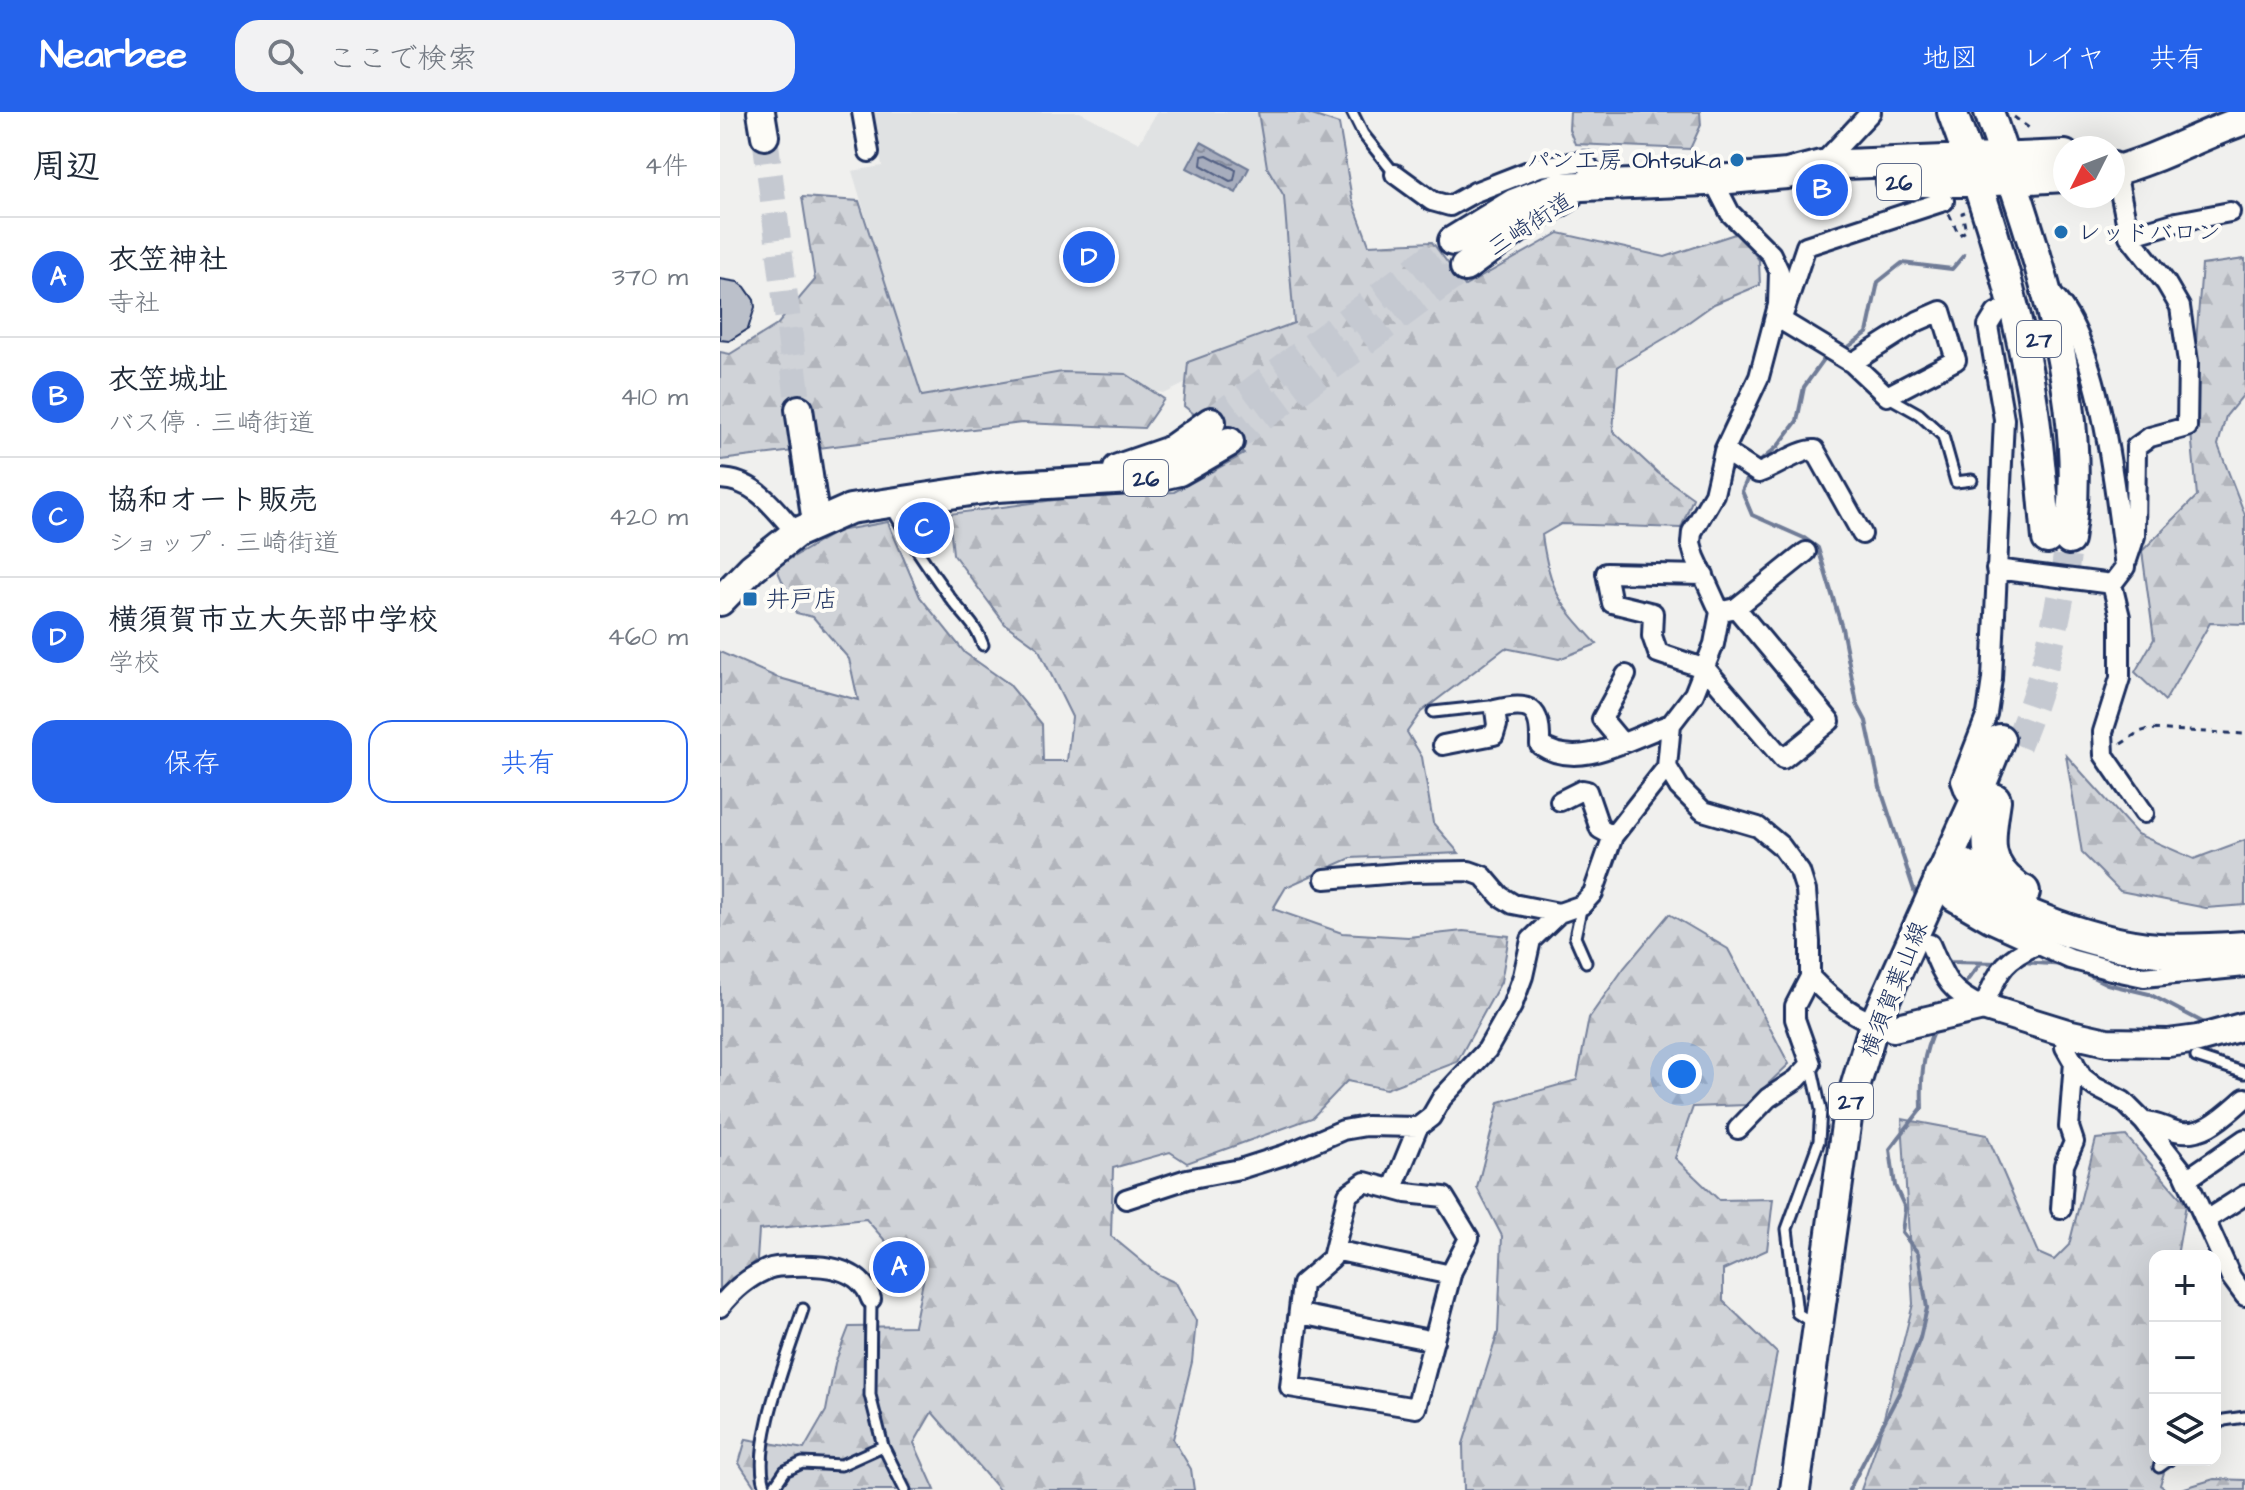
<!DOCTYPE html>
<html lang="ja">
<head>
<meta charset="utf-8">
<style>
  body { margin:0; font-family:"Architects Daughter","Klee One",sans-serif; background:#f2f2f3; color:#1f2937 }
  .controls { position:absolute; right:24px; bottom:24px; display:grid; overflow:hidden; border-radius:16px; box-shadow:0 8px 32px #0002 }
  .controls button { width:72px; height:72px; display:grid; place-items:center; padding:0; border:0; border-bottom:2px solid #e0e1e3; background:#fff; color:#1f2937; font:40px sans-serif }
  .compass { position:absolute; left:1333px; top:24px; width:72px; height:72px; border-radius:50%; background:#fff; box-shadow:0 8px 32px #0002; rotate:228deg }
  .you { position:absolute; left:962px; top:962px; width:28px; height:28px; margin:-20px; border:6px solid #fff; border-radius:50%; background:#1a73e8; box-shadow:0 0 0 12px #1a73e833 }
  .badge { display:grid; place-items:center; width:52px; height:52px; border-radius:50%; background:#2563eb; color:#fff; font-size:26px; font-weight:700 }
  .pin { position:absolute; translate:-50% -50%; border:4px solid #fff; box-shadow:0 2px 8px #0006 }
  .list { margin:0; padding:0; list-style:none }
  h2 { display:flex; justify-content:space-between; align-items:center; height:104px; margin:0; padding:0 32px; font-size:34px }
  h2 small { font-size:26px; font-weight:400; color:#747a83 }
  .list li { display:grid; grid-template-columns:52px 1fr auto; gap:24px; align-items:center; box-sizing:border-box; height:120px; padding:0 32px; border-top:2px solid #e0e1e3 }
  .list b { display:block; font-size:30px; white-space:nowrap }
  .list p { margin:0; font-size:26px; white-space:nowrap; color:#747a83 }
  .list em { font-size:26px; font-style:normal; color:#747a83 }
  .actions { display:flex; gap:16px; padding:24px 32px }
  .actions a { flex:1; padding:18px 0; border:2px solid #2563eb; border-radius:24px; text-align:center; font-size:28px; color:#2563eb }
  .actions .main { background:#2563eb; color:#fff }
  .icon { flex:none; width:44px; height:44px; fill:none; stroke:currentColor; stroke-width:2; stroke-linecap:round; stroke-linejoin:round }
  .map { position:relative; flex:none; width:1525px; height:1378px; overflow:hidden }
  header { display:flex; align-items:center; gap:48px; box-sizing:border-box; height:112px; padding:0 40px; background:#2563eb; color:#fff }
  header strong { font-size:38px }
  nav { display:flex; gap:44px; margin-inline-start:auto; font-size:28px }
  .search { width:560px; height:72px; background:#f2f2f3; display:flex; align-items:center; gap:20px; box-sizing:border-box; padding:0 28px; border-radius:24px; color:#747a83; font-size:30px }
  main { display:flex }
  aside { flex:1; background:#fff }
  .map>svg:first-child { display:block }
  .built { fill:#e0e2e3 }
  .forest { fill:url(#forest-firs); stroke:#76819b; stroke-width:2 }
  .water { fill:url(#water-ripples); stroke:#6f7b97; stroke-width:2 }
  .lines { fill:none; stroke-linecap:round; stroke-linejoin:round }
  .shore { stroke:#536184; stroke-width:2 }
  .stream { stroke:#6f7b97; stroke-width:4 }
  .building { fill:#bbc0ca; stroke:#1b2f5e; stroke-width:2 }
  .secondary-tunnel { stroke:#c5c9d1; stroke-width:26; stroke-dasharray:26 13; stroke-linecap:butt }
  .primary-tunnel { stroke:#c5c9d1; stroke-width:28; stroke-dasharray:28 14; stroke-linecap:butt }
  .lane-casing { stroke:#1b2f5e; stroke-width:15 }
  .street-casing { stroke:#1b2f5e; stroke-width:24 }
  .secondary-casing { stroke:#1b2f5e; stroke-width:32 }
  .primary-casing { stroke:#1b2f5e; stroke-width:34 }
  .highway-casing { stroke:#1b2f5e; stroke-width:38 }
  .path { stroke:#1b2f5e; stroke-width:3; stroke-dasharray:6 6; stroke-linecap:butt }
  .lane { stroke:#fdfcf7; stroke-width:9 }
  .street { stroke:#fdfcf7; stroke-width:18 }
  .secondary { stroke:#fdfcf7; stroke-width:26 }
  .primary { stroke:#fdfcf7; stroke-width:28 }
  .highway { stroke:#fdfcf7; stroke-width:32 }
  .poi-dot { fill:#1f6fb2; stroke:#fdfcf7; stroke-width:3 }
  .labels { text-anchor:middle; stroke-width:8; stroke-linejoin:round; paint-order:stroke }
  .shield { fill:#fdfcf7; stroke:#5f6c8c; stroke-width:2 }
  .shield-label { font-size:22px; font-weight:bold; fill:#1b2f5e }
  .poi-label { font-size:24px; fill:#1b2f5e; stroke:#fdfcf7; text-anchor:start }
  .street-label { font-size:24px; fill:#1b2f5e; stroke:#fdfcf7 }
</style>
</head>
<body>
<header>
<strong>Nearbee</strong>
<div class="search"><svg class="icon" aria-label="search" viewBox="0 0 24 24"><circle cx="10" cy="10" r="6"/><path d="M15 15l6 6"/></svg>ここで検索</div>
<nav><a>地図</a><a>レイヤ</a><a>共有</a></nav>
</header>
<main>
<aside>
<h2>周辺<small>4件</small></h2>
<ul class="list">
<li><span class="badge">A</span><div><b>衣笠神社</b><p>寺社</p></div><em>370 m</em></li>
<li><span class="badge">B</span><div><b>衣笠城址</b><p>バス停 · 三崎街道</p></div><em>410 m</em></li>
<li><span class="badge">C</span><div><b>協和オート販売</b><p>ショップ · 三崎街道</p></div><em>420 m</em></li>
<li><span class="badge">D</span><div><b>横須賀市立大矢部中学校</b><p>学校</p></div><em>460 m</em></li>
</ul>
<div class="actions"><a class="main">保存</a><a>共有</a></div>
</aside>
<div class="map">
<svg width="1525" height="1378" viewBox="0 0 1525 1378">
  <defs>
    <pattern id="forest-firs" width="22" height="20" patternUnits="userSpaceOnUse" patternTransform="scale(2)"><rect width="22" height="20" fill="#d0d3d8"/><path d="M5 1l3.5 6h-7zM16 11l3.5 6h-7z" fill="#b2b5bc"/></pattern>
    <pattern id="water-ripples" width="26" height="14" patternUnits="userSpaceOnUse" patternTransform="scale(2)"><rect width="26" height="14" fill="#a7adbd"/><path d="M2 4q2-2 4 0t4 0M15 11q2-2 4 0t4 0" fill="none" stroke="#878d9d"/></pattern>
  </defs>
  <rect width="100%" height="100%" fill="#f0f0ee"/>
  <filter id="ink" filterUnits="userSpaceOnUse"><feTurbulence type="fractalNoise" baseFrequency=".0125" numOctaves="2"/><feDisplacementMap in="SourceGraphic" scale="16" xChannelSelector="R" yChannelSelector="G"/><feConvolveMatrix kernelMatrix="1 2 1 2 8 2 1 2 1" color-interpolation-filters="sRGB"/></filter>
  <g filter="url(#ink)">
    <!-- built -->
    <path class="built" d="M152 0H360L419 31 437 0H571L579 198 553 228 446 281 329 271 188 302 179 215 132 59 162 54Z"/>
    <!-- forest -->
    <path class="forest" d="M538 0H583L619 12 632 87 649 133 712 130 745 174 839 121 945 145 1018 121 1039 148 1040 173 994 192 952 222 898 254 893 319 938 361 973 386 961 416 841 412 822 423C830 480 839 491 877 532L839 547 785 536 701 600 687 620 702 645 713 711 739 741 631 746 566 775 553 797 622 821 688 825 743 819 789 824 781 870 737 950 666 977 627 969 592 1006 467 1051 450 1040 393 1056 391 1124 437 1162 456 1171 476 1209 472 1250 453 1327 471 1357 474 1378H279L212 1300 194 1331 215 1378H37L19 1351 26 1327 84 1337 106 1299 115 1251 129 1215 194 1214 204 1164 183 1149 146 1107 39 1118 37 1148 9 1174 0 1188V540L56 565 138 588 129 547 93 505 76 501 56 455 118 419 168 410 200 485 245 541 289 572 322 612 323 649H347L352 605 318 536 285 512 233 442 229 402 342 387 454 380 524 342 464 294 468 250 574 211 564 84 547 55Z
      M850 0H980L981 13 970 37 855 32 849 17Z
      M82 85 139 89 202 284 342 260 406 262 444 287 424 316 302 311 0 348V240L10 242 57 213 95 168Z
      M1525 147V281L1506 304 1498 333 1525 403V512L1490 511 1445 589 1415 560 1434 527 1422 439 1477 384 1470 309 1482 153Z
      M1346 643 1417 722 1474 747 1525 728V793L1486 796 1400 779 1362 741Z
      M949 802 1008 837 1069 952 1026 993 973 995 955 1046 999 1088 1053 1087 1047 1138 1003 1158V1189L1057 1241 1031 1378H744L743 1332 778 1220 782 1124 757 1076 779 990 857 968 869 906 904 856Z
      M1182 1007 1267 1023 1318 1141 1334 1148 1349 1133 1376 1027 1406 1024 1466 1092 1457 1144H1435V1348H1448L1440 1373 1447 1378H1141L1158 1329 1193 1192Z
      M1494 1367 1525 1368V1378H1458Z"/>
    <!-- water -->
    <path class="water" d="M481 30 529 56 516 81 467 56Z"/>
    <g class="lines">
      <!-- shore -->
      <path class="shore" d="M487 43 516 58 514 68 510 69 481 53 482 44Z"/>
      <!-- stream -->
      <path class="stream" d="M1123 239 1147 221 1158 170 1182 151 1232 157 1244 143
        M1036 353 1058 334 1077 309 1084 275 1107 243
        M1029 363 1022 379 1032 403 1084 426 1098 436 1122 516 1137 592 1146 609 1160 675 1197 787
        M1221 841 1230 850 1281 851
        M1302 850 1345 853
        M1360 859 1387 872 1429 882 1488 913
        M1242 875 1260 852
        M1129 1378 1179 1281 1200 1226 1207 1196 1198 1141 1182 1121 1185 1096 1175 1074 1170 1037 1202 996C1201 967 1202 942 1215 916"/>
    </g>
    <!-- building -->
    <path class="building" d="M0 167 18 170 25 175 34 188 35 195 28 217 9 229 0 228Z"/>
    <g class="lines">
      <!-- secondary-tunnel -->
      <path class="secondary-tunnel" d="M45 24 79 297"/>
      <!-- primary-tunnel -->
      <path class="primary-tunnel" d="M1249 3 1268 62
        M491 310 733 129
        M509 330 745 155
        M1297 633C1325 567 1340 500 1349 428"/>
      <defs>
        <path id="lane" d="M632 0 643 22 675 62
          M1167 284 1199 302 1223 324 1236 370 1252 368
          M170 394C188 425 207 454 228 483 241 501 256 512 263 533
          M713 600 770 594 775 598
          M862 793 855 825 866 850
          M1476 945 1525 961
          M1091 952 1101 998 1099 1029 1067 1117 1077 1201 1094 1212
          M151 1187 150 1283 163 1334 185 1378
          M1495 1314 1504 1308 1525 1305
          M1439 1355 1449 1348
          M47 1378C28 1340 70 1238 83 1197
          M52 1378 65 1359 82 1351 121 1353 163 1334"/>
        <path id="street" d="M142 0 149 40
          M1394 50 1409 124 1446 171 1460 195 1468 250 1467 315 1430 325 1416 335 1415 424 1407 448
          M1101 53 1151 0
          M675 62 712 89 730 94 755 80 819 55 865 49 878 73
          M1409 124 1457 110 1510 100
          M1328 179C1381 221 1396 388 1405 455L1392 472 1400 505V566L1383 620 1384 643 1424 701
          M1062 206 1086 134 1224 89
          M1054 211 1061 208 1132 251 1167 284 1236 248 1221 199 1198 209 1132 251
          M1004 339 1038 361C1055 356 1080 337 1095 338L1142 422
          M0 367C36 368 54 396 76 421
          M1276 457 1392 472
          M984 463 886 461 892 491 933 501 932 524 938 541 986 557 1063 647 1110 609 1016 496
          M1007 498 1016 496 1086 440
          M902 631 882 607 906 563
          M723 633 774 623 777 613 775 598C811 589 821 596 820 633 860 660 911 625 951 612
          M947 655 959 675 983 699 1038 715 1061 734 1080 760 1086 779 1090 830V865L1075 894V907L1091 952 1077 967 1048 986 1018 1017
          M1256 686 1245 680 1241 669 1267 602 1272 567 1284 307 1268 214 1276 201 1292 194
          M840 689 862 678 867 679 880 717 893 724
          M605 767 690 760 749 759 763 764 780 784 793 792 839 801
          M1231 788 1269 810 1350 847 1391 858 1424 865 1525 855
          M1210 832C1224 865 1228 880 1263 895 1279 860 1281 848 1319 832
          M1090 865C1109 885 1136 907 1163 914
          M1347 921 1345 935 1362 965 1375 975 1403 989 1424 1010 1464 1061 1511 1165 1525 1184
          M1424 1010C1436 1010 1445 1016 1456 1019 1484 1026 1505 1003 1525 986
          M1467 1067 1525 1027
          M645 1070 686 1081 724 1085 749 1126 732 1159 696 1296 570 1275 582 1172 612 1146 628 1082Z
          M673 1076 698 1015 711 1005 722 986 767 938 792 894 803 864 811 828 839 801 862 793 873 781 893 724 947 655 951 612 974 582 994 532 1000 500 975 445 971 431 972 420 994 382 1004 339 1039 265 1058 193 1059 159 1051 142 1010 101 993 68
          M406 1087 467 1067 520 1057 564 1043 623 1018 646 1014 698 1015
          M1341 1097 1344 1053 1354 1030 1349 1015 1354 950
          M1486 1108 1525 1083
          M614 1138 731 1163
          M0 1195C13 1178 29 1165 48 1157 55 1154 64 1154 72 1154 102 1153 140 1154 151 1187
          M580 1202 714 1229"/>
        <path id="secondary" d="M41 0 45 24
          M79 297 96 410
          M1173 916 1263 895 1347 921 1387 930 1448 931 1478 927 1525 914"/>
        <path id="primary" d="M1232 0C1266 91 1301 203 1314 299 1320 342 1323 384 1327 427
          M1269 0C1314 130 1371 290 1349 428
          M1393 59C1440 47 1479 23 1525 8
          M1171 70H1256L1345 65
          M733 129 795 91 838 75 986 69 1067 62 1101 53 1345 43
          M745 155 809 108 847 85
          M398 357 450 339 491 310
          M0 489 32 456 76 421 130 397 277 375 428 366 459 359 509 330
          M1075 1378 1128 999 1154 912 1256 686 1280 627"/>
        <path id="highway" d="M1274 688C1269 724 1261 751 1295 775
          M1303 780 1246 755 1229 757 1221 765C1289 796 1362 832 1438 838 1467 840 1496 838 1525 836"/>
      </defs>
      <!-- lane casing -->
      <use href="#lane" class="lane-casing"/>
      <!-- street casing -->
      <use href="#street" class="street-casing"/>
      <!-- secondary casing -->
      <use href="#secondary" class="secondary-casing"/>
      <!-- primary casing -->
      <use href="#primary" class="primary-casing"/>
      <!-- highway casing -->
      <use href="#highway" class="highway-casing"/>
      <!-- path -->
      <path class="path" d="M1294 5 1309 16
        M1229 102 1239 123 1246 119 1242 101 1245 100
        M1401 632 1419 620 1429 617 1525 622"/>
      <!-- lane -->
      <use href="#lane" class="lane"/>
      <!-- street -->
      <use href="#street" class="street"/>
      <!-- secondary -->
      <use href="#secondary" class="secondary"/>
      <!-- primary -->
      <use href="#primary" class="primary"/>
      <!-- highway -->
      <use href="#highway" class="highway"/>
    </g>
  </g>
  <!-- markers -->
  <g class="poi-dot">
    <circle cx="1017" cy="48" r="8"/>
    <circle cx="1341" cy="120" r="8"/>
    <rect x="22" y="479" width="16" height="16" rx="4"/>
  </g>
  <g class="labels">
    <!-- shield labels -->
    <g class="shield">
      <rect x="1157" y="52" width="44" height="36" rx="6"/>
      <rect x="1297" y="209" width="44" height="36" rx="6"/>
      <rect x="404" y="348" width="44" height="36" rx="6"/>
      <rect x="1109" y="971" width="44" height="36" rx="6"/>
    </g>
    <g class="shield-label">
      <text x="1179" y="78">26</text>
      <text x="1319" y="235">27</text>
      <text x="426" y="374">26</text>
      <text x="1131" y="997">27</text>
    </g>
    <!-- poi labels -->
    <g class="poi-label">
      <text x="1001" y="56" text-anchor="end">パン工房 Ohtsuka</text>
      <text x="1357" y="128">レッドバロン</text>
      <text x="46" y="495">井戸店</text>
    </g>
    <!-- street labels -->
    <g class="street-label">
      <text transform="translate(810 112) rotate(-33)" y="8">三崎街道</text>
      <text transform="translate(1173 877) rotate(-68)" y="8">横須賀葉山線</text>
    </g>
  </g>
</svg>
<div class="controls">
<button>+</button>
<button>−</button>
<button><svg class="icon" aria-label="layers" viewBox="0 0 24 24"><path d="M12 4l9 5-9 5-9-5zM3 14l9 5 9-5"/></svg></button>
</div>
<svg class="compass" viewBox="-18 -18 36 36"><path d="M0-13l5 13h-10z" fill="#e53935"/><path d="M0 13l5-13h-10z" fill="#747a83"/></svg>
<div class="you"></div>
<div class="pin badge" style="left:179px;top:1155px">A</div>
<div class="pin badge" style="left:1102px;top:78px">B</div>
<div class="pin badge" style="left:204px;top:416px">C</div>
<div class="pin badge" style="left:369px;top:145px">D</div>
</div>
</main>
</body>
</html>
